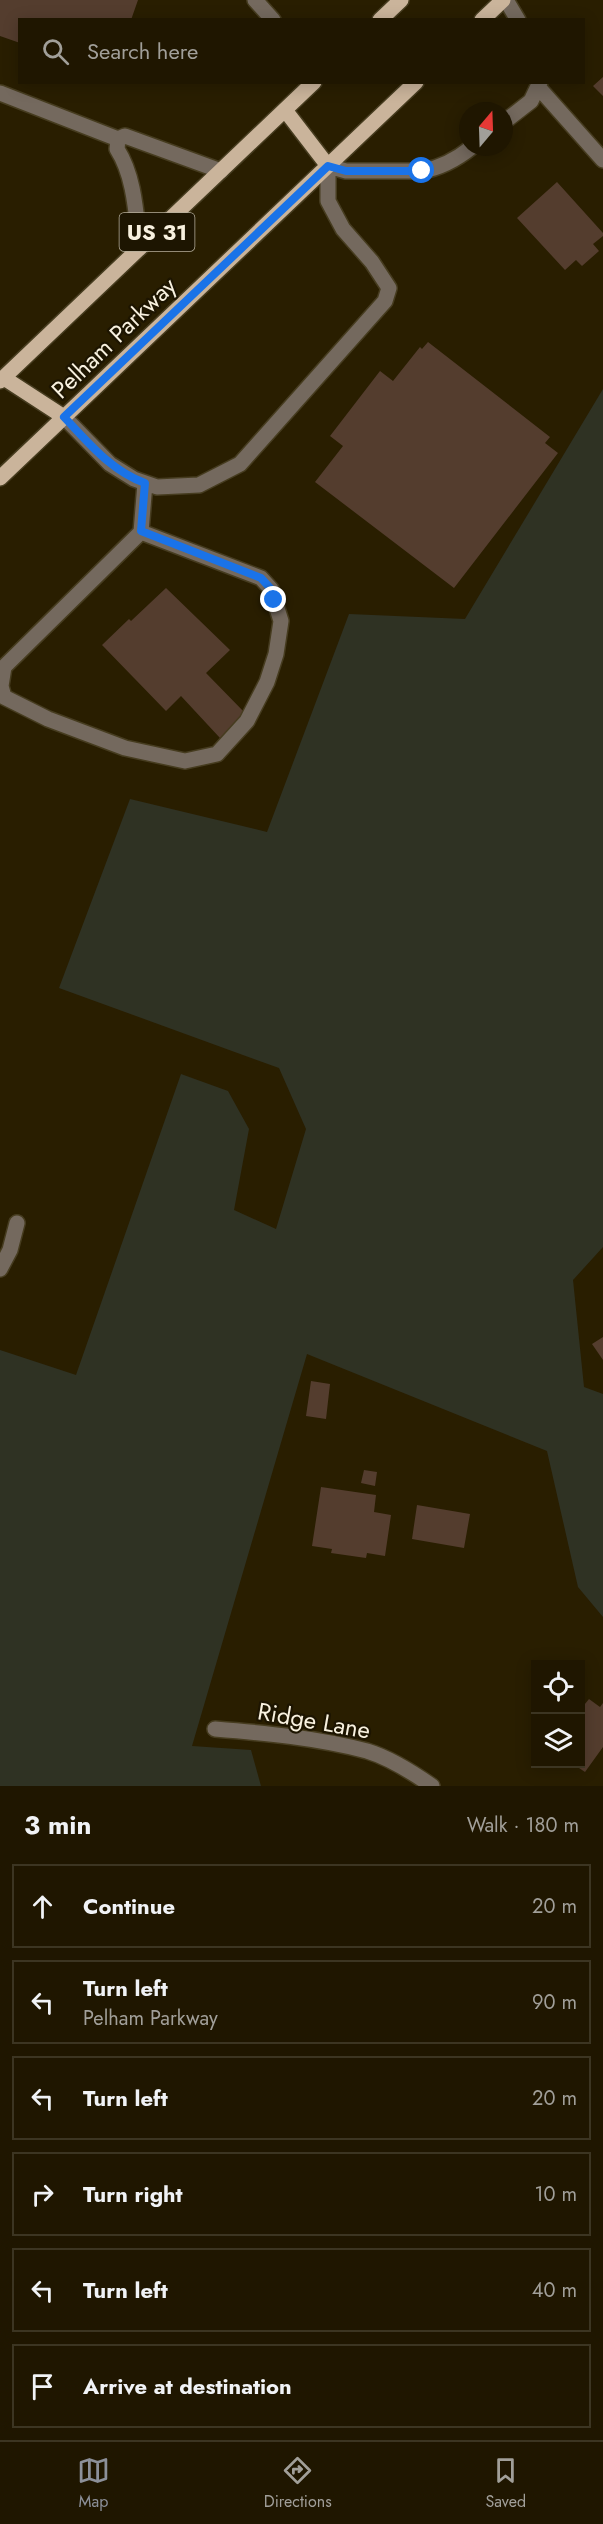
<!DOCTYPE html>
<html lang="en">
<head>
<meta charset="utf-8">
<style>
  body { margin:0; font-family:Jost,sans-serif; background:#2c230f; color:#f1f3f6 }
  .controls { position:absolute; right:18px; bottom:18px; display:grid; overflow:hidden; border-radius:0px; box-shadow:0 3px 15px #0003 }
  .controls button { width:54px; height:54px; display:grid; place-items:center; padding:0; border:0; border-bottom:2px solid #3c3522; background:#1f1600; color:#f1f3f6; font:30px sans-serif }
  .compass { position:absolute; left:459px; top:102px; width:54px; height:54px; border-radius:50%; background:#1f1600; box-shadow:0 3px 15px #0003; rotate:19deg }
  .stop { position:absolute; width:18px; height:18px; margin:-14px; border:4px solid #1a73e8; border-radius:50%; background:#fff }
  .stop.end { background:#1a73e8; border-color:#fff; box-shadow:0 2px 6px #0008 }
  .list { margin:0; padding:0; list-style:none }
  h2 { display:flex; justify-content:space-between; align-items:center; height:78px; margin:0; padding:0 24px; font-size:26px }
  h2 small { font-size:20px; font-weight:400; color:#a19f99 }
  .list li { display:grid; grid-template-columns:39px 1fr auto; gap:18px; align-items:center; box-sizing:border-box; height:84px; margin:0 12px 12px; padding:0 12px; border:2px solid #3c3522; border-radius:0px }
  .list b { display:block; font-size:22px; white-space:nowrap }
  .list p { margin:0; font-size:20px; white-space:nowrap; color:#a19f99 }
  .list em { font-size:20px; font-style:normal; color:#a19f99 }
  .icon { flex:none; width:33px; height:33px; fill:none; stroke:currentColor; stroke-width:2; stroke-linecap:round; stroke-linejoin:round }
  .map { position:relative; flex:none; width:603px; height:1786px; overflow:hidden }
  .search { position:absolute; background:#1f1600; box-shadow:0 3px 15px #0003; left:18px; right:18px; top:18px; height:66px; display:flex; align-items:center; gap:15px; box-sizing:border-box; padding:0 21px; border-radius:0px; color:#a19f99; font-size:22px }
  .sheet { height:654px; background:#1f1600 }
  nav { display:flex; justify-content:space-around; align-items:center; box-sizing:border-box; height:84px; border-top:2px solid #3c3522; background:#1f1600; font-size:16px; color:#a19f99 }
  nav a { display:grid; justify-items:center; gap:3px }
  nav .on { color:#8c9099 }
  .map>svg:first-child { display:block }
  .green { fill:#2f3223 }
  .building { fill:#543d2e }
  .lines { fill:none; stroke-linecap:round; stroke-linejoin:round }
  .minor-casing { stroke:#463c1f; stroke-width:18 }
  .major-casing { stroke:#463c1f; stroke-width:18 }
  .minor { stroke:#74695e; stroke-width:15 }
  .major { stroke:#cab49b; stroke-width:15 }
  .route { stroke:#1a73e8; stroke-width:8 }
  .labels { text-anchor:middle; stroke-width:4.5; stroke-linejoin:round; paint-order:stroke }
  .shield { fill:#1d1501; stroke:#b6af9c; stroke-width:1.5 }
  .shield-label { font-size:22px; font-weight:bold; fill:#f8f1df }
  .street-label { font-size:24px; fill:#f8f1df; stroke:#1d1501 }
</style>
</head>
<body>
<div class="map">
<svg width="603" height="1786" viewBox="0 0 603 1786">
  <rect width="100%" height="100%" fill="#291e00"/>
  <!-- green -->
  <path class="green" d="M603 389V1247L573 1280 584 1387 603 1394V1617L578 1587 547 1451 307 1354 192 1746 251 1750 261 1786H0V1350L76 1375 181 1074 228 1091 249 1129 234 1210 276 1229 306 1129 279 1068 59 988 130 799 267 832 349 614 465 619Z"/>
  <!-- building -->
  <path class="building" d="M0 0H138L131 20H20V43L0 36Z
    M603 77V96L593 86Z
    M557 182 603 233V236L593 244 599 251 582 266 576 260 565 270 517 218Z
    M428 342 550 437 545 443 558 453 454 588 315 482 343 446 330 436 380 371 393 381 420 347 422 349Z
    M166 588 230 650 206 673 246 714 220 738 181 696 166 711 102 645 129 619 131 621Z
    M603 1337V1360L592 1344Z
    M311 1381 330 1384 326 1419 306 1416Z
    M364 1470 377 1472 375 1486 361 1483Z
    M321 1487 376 1495 374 1512 391 1515 385 1556 367 1553 366 1558 331 1553 332 1549 312 1546Z
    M417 1505 470 1514 464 1548 412 1539Z
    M589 1699 600 1707 603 1703V1747L585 1772 573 1764H580V1710Z"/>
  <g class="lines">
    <defs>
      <path id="minor" d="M255 0 273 20
        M506 0 518 20
        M539 88 603 160
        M0 93 118 139
        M504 122 531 101 540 82
        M140 248C136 215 135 177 117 149L118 139 125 136 221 171
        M64 417 110 464 134 479 157 487 199 485 240 464 385 301 389 288 372 262 343 229 328 201V166L346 171H422C441 168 457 159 472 147
        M141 532 261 578 271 589 281 621 276 654 267 682 247 721 217 754 185 761 125 748 48 719 4 697 1 686 4 667 141 532 145 483
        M0 1269 10 1250 17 1223
        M215 1729C265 1733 318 1738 367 1751 390 1758 412 1772 432 1786"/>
      <path id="major" d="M380 20 401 0
        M482 20 503 0
        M285 110 328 166
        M4 378 64 417
        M0 381 314 82
        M0 478 416 82"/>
    </defs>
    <!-- minor casing -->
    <use href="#minor" class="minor-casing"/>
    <!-- major casing -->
    <use href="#major" class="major-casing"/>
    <!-- minor -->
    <use href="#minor" class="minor"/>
    <!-- major -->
    <use href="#major" class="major"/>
  </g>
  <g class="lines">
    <!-- route -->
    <path class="route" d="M274 600 271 589 261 578 141 531 145 483C111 471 88 442 64 417L328 166 346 171H422"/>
  </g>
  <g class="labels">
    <!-- shield labels -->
    <rect class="shield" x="119.5" y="213" width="75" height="38" rx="4.5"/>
    <g class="shield-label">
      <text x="157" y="240">US 31</text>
    </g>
    <!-- street labels -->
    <g class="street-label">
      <text transform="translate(114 338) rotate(-44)" y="8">Pelham Parkway</text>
      <text transform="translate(314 1721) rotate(10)" y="8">Ridge Lane</text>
    </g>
  </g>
</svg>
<div class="controls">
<button><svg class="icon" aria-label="locate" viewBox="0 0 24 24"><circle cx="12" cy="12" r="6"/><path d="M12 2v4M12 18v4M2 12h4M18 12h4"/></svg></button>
<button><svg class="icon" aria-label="layers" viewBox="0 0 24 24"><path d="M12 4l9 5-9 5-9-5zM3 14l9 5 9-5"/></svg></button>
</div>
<svg class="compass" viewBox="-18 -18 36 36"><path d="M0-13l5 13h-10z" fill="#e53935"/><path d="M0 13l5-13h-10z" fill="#a19f99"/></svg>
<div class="stop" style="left:422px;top:171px"></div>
<div class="stop end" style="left:274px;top:600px"></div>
<div class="search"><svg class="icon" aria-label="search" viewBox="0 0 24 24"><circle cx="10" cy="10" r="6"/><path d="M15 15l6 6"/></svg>Search here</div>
</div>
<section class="sheet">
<h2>3 min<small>Walk · 180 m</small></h2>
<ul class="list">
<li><svg class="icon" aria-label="ahead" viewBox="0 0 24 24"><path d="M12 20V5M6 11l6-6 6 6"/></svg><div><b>Continue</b></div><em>20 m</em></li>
<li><svg class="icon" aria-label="left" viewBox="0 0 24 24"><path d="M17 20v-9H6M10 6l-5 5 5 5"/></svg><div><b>Turn left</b><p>Pelham Parkway</p></div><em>90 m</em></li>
<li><svg class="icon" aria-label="left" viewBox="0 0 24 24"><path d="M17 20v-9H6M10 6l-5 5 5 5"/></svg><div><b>Turn left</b></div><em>20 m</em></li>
<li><svg class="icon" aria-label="right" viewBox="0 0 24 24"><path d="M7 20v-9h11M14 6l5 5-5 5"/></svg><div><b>Turn right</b></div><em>10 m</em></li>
<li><svg class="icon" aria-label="left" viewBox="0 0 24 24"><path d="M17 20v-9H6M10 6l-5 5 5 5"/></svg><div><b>Turn left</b></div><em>40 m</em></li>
<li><svg class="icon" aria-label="arrive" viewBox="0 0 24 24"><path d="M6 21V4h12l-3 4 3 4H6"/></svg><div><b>Arrive at destination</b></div></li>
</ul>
</section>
<nav>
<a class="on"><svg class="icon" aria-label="map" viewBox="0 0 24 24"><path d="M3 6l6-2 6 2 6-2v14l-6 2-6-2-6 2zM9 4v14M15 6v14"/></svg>Map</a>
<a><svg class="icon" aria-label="directions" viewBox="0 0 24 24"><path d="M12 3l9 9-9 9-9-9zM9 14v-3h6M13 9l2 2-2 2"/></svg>Directions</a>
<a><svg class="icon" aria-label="saved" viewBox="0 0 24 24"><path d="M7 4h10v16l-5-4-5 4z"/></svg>Saved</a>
</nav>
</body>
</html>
